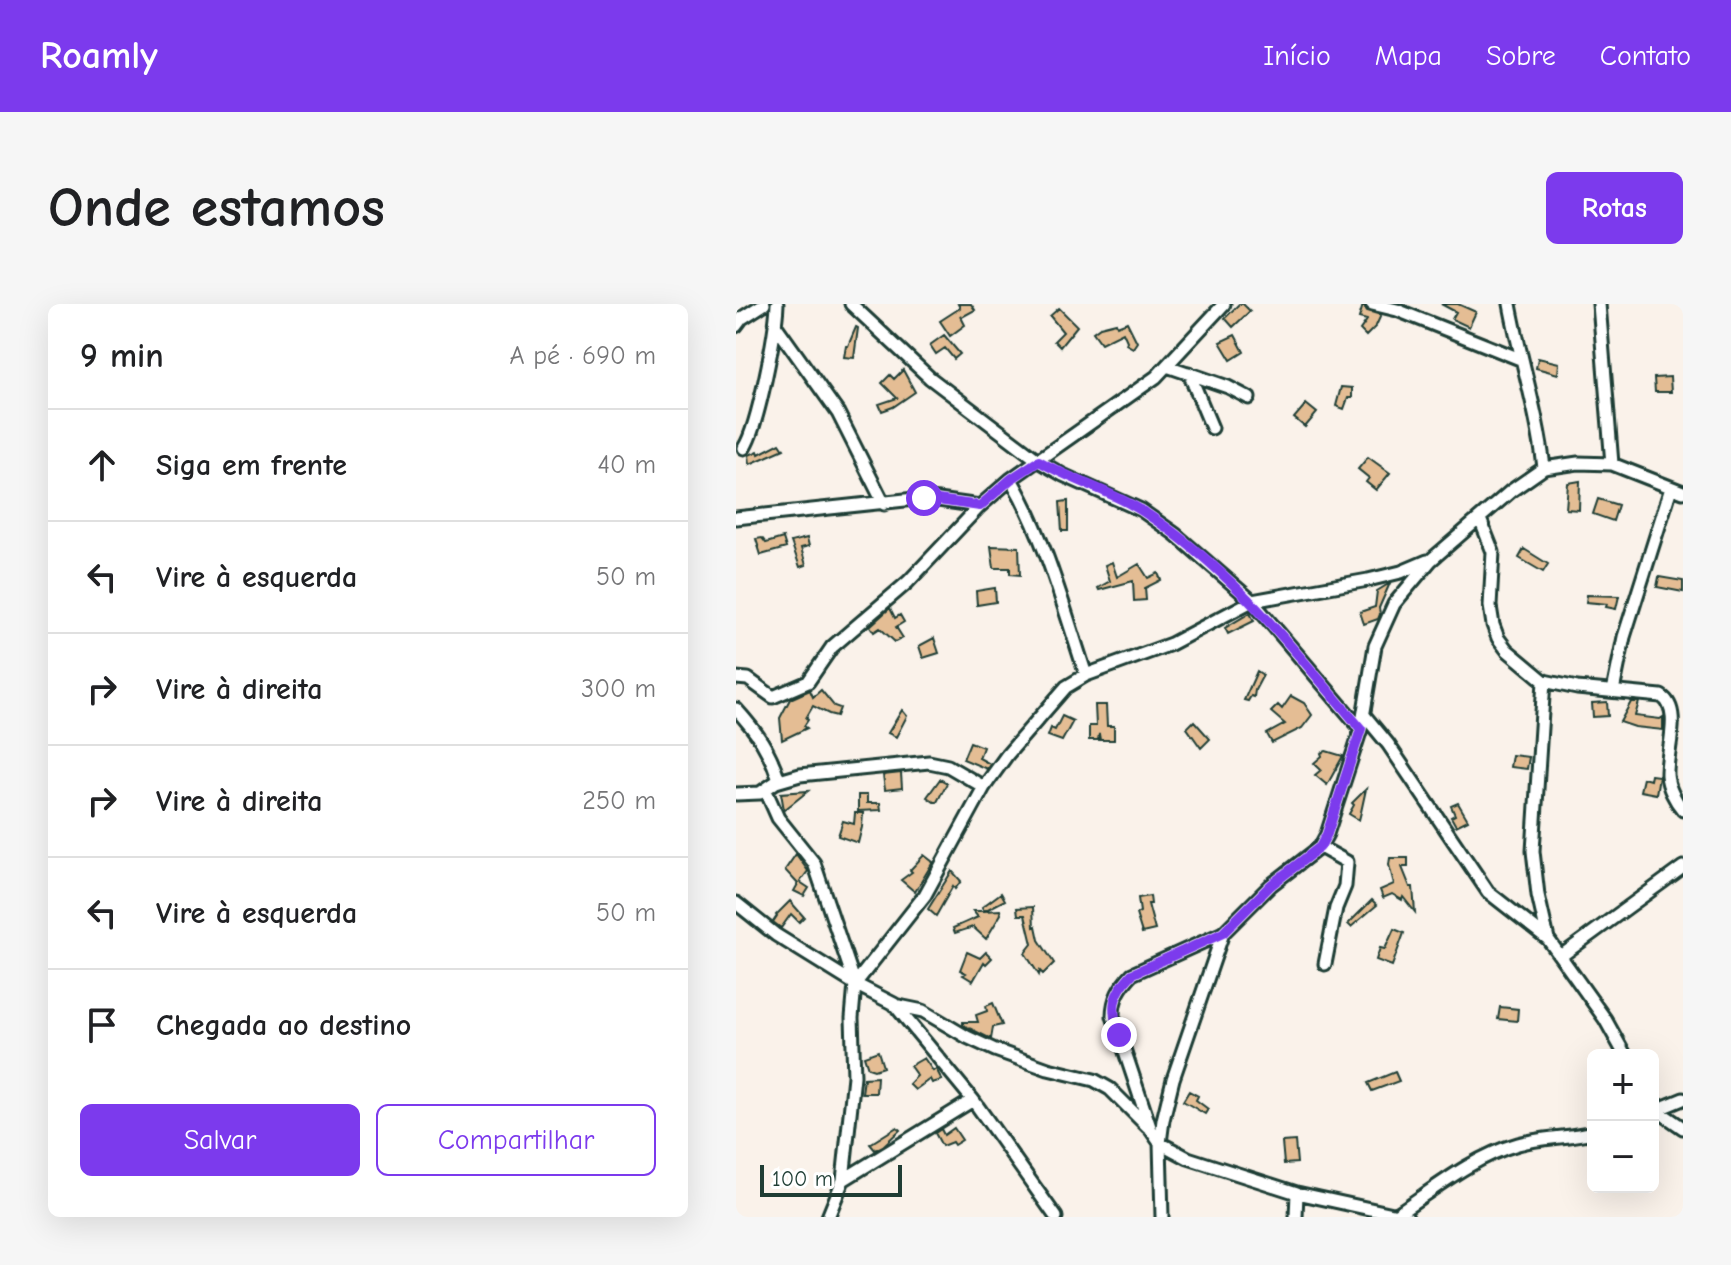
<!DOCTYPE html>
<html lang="pt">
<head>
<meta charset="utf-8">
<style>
  body { margin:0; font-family:"Comic Neue",sans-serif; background:#f6f6f6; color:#202124 }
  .controls { position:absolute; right:24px; bottom:24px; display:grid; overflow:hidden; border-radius:12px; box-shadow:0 8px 32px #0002 }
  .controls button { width:72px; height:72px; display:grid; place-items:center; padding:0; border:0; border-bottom:2px solid #e0e0e0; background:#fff; color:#202124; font:40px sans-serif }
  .scale { position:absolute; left:24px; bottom:20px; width:142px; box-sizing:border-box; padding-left:8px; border:4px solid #1f3d34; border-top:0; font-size:22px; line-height:28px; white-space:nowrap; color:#1f3d34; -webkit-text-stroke:6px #fff; paint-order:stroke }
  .stop { position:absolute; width:24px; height:24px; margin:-18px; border:6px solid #7c3aed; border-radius:50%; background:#fff }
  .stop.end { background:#7c3aed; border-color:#fff; box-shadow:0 2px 8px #0008 }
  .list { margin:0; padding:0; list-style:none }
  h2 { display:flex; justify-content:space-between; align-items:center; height:104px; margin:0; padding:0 32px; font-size:34px }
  h2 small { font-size:26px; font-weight:400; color:#757577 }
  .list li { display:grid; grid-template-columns:52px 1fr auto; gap:24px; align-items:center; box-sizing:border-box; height:112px; padding:0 32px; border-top:2px solid #e0e0e0 }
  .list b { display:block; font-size:30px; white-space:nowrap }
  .list em { font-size:26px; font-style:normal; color:#757577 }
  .actions { display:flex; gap:16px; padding:24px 32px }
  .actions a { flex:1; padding:18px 0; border:2px solid #7c3aed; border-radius:12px; text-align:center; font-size:28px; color:#7c3aed }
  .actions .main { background:#7c3aed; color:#fff }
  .icon { flex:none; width:44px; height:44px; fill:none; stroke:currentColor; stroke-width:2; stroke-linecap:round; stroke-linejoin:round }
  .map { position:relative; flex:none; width:947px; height:913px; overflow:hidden; border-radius:12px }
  header { display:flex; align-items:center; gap:48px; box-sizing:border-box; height:112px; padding:0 40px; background:#7c3aed; color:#fff }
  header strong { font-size:38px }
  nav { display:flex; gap:44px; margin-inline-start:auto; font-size:28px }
  .intro { display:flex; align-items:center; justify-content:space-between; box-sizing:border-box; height:192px; padding:0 48px }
  h1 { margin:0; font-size:56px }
  .button { padding:20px 36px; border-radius:12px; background:#7c3aed; color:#fff; font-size:28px; font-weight:700 }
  main { display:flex; gap:48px; padding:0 48px }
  aside { flex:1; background:#fff; border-radius:12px; box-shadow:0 8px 32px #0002 }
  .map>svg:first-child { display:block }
  .building { fill:#e4bd94; stroke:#1f3d34; stroke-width:2 }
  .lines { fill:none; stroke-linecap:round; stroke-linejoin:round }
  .street-casing { stroke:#1f3d34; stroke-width:17 }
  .street { stroke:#fff; stroke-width:11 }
  .route { stroke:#7c3aed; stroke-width:10 }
</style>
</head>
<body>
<header>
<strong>Roamly</strong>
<nav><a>Início</a><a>Mapa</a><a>Sobre</a><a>Contato</a></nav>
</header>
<div class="intro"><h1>Onde estamos</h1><a class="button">Rotas</a></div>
<main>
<aside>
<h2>9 min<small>A pé · 690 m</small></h2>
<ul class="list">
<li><svg class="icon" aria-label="ahead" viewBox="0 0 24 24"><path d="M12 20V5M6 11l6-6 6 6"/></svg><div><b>Siga em frente</b></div><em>40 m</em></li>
<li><svg class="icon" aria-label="left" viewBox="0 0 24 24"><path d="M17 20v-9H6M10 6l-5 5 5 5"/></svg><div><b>Vire à esquerda</b></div><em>50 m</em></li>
<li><svg class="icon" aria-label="right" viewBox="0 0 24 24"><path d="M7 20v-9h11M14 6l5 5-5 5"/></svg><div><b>Vire à direita</b></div><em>300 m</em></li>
<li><svg class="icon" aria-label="right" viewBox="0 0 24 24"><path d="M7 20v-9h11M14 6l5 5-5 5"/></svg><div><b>Vire à direita</b></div><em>250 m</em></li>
<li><svg class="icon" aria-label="left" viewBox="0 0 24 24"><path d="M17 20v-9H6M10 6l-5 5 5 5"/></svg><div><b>Vire à esquerda</b></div><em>50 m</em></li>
<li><svg class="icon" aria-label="arrive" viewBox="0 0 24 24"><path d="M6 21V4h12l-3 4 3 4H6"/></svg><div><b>Chegada ao destino</b></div></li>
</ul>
<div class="actions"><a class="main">Salvar</a><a>Compartilhar</a></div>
</aside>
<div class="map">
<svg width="947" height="913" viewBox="0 0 947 913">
  <rect width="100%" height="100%" fill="#faf2ea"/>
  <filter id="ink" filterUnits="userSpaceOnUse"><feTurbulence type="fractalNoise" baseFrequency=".0125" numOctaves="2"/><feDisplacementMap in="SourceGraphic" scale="16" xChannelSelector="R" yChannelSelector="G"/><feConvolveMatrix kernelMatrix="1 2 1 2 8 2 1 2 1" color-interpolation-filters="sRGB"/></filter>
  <g filter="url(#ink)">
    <!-- building -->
    <path class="building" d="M222 0H235L239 6 226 13 224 11 229 21 214 32 204 17 224 4Z
      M503 0H507L514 7 497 23 489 14Z
      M705 0H722L740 8 733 23 716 15 720 8Z
      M627 1 631 7 645 11 640 22 630 32 624 26 631 16 623 14Z
      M323 4 341 22 324 43 318 37 327 28 314 12Z
      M391 18 401 38 397 44 390 40 391 37 387 28 365 39 357 28 364 23 380 19 381 22Z
      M120 23 122 24 118 54 108 53 110 42H112Z
      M208 31 224 50 218 55 209 44 200 50 194 41Z
      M499 31 508 48 495 56 484 38Z
      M802 54 823 59 822 70 800 64Z
      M167 66 179 88 157 103 146 107 143 100 161 94 146 79 154 71 158 75Z
      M934 73 935 88H919L918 74Z
      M605 83 616 84V94H612L608 105 600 102Z
      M570 100 581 109 569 123 558 114Z
      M44 139 48 145 14 160 13 151 22 147 23 150Z
      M632 153 654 169 640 186 630 178 633 174 622 165Z
      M844 177 843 206 830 205 832 179Z
      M862 195 882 201 877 217 857 210Z
      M332 197V227H326L324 198Z
      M26 234 30 239 47 234 50 244 25 251 20 235Z
      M71 234 73 242 65 244 70 261 64 263 55 238Z
      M255 242 283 243 284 271 274 270V264H258Z
      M788 245 812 260 807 268 783 254Z
      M376 258 381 273 403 260 412 274 422 269 425 276 409 284 410 296 398 297 397 277 363 286 362 284 374 277 369 261Z
      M923 273 947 277V288L921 283Z
      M654 279 643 304 644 310 642 315 628 320 624 308 639 303 641 287Z
      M259 284 260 298 241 301 240 287Z
      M851 291 883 292 880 305 870 303 871 300 850 298Z
      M154 304 159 314 164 311 168 318 160 323 167 334 159 338 144 324 138 328 134 322Z
      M514 309 518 317 492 330 489 324Z
      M198 334 203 349 187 354 183 342Z
      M521 367 527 371 519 386 518 393 515 392 512 397 508 396Z
      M74 386 77 393 85 386 98 402 104 404 101 412 93 410 77 402 70 414 72 416 68 422 71 424 46 436 44 414 54 395Z
      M555 392 568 399 576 411 566 424 536 439 531 430 549 420 535 408 542 401 546 405Z
      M871 398 872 412 857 413 856 399Z
      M895 398H903L899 412 924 415 927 413V426L899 423 884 418Z
      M359 401H370L371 422H378V436H364L363 430 362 436H353V422H360Z
      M166 406 171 412 160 433 152 429Z
      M326 412 337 417 326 437 312 432 315 424 319 426Z
      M458 417 474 435 465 444 451 424Z
      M234 438 247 443 243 454 254 460 251 465 227 455Z
      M590 447 607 452 591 481 579 471 585 466 578 459 586 452 585 449Z
      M776 451 793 453 791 465 774 463Z
      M165 469 166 484 149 486 147 471Z
      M915 471 923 472 920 490 904 487 907 474 914 476Z
      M204 475 211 479 201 498H198L191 493Z
      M630 485 625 508 623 516 613 510 618 501 616 499Z
      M72 487 57 499 48 506 45 489Z
      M122 491H131V499H144L145 506 122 507Z
      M722 499 732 516 720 522 715 513 719 511 715 502Z
      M119 509H127L126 523 122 539 102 532 107 517 118 520Z
      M60 550 72 567 64 578 73 584 68 592 58 587 62 580 49 566Z
      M188 551 197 558 179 588 165 576 176 568 174 566Z
      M654 554H672V563H666L674 583H677L679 608 667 593 666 596 656 590 647 594 644 586 658 580 653 561Z
      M216 567 225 577 219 585 217 582 200 612 192 605Z
      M265 589 269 596 248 607 264 606 265 610 250 635 237 623 219 629 217 624 242 613 237 607H248L246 603Z
      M414 592 415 600H412L419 626 406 629 400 610 404 608 402 594Z
      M636 596 641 601 615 623 612 620Z
      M54 597 68 613 63 618 55 610 45 624 37 618 41 612 40 611Z
      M297 603 298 623 300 622 303 636 318 659 307 670 304 667 303 671 289 649 296 640 289 611H282L281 604Z
      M658 625 668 629 656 662 640 656 644 644 649 645Z
      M231 648 244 654 250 648 256 654 250 660 248 658 237 677 227 671 230 669 224 666Z
      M257 699 266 721 257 723 255 735 227 721V718H242L240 711 251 707 250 702Z
      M764 703 782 705 781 717 762 715Z
      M142 747 147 763 138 766 132 764 128 752Z
      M188 754 197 767 200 765 206 776 196 779 194 775 179 786 173 780 181 772 174 762Z
      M659 768 663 777 636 787 632 779Z
      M141 773 140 789H126L128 774Z
      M453 787 462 792 460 796 472 805 469 810 447 797Z
      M161 823 164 826 147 842 139 846 134 840Z
      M218 824 226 836 218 841 216 838 206 842 199 829 205 825 208 831Z
      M559 837 561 859 548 860 546 838Z"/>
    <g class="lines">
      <defs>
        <path id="street" d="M115 0 194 74 303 157 327 171 405 206 439 230 516 297 625 425
          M636 0 661 6 784 55
          M774 0C784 55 802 109 808 164
          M863 0 876 160
          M0 22 6 14 28 0
          M40 22 102 109 148 200
          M431 62 492 83 513 94
          M453 69 476 124
          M8 144C22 123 40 28 41 0
          M275 175C310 235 328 305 350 371
          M0 214 188 194 244 202
          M744 215 757 248 754 302 757 321 762 334 771 346 808 377 841 384 925 392C947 405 930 446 931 471 932 483 939 497 947 506
          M0 374 12 375 37 393 72 378 96 343 172 278 244 202 275 175 420 73 488 0
          M808 377 797 547 802 591 812 635 869 715 889 751
          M877 387 888 333 935 184
          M0 405C21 428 34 447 43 476
          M628 411 652 440 752 588 812 635
          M30 487 42 514 78 559 119 680 116 714 118 772 107 876 92 913
          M0 490 24 489 40 478 64 471 193 458 212 462 248 483
          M584 543 611 558 609 582 600 604 589 660
          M0 599 40 631 119 680 158 700 237 796 320 913
          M487 629 396 670C384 683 377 694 377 712L415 826 424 839 452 854 561 889 671 913
          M825 652 947 563
          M119 680 189 591 248 483 271 451 330 383 350 371 435 340 516 297 632 276 665 268 691 257
          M158 701 187 707 231 733 259 746 312 765 358 776 374 785 412 823
          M917 800 921 806 947 824
          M918 807 947 795
          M107 876 237 796
          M662 909C699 884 739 852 782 840 806 833 833 834 857 828
          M426 913 424 839 427 816 437 775 487 629 535 581 584 543 591 530 625 425 639 342 658 300 695 256 775 187 808 164 842 159 876 160 947 188
          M560 913 561 889"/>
      </defs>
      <!-- street casing -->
      <use href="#street" class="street-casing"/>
      <!-- street -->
      <use href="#street" class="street"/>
    </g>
  </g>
  <g class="lines" filter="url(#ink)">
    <!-- route -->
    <path class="route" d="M188 194 244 202 275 175 303 157C337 177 376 187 408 208 495 264 559 347 625 425L591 530 584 543 535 581 487 629 396 670C375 692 375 703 383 731"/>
  </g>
</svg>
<div class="controls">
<button>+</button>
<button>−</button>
</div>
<div class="scale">100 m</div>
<div class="stop" style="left:188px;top:194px"></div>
<div class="stop end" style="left:383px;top:731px"></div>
</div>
</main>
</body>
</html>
